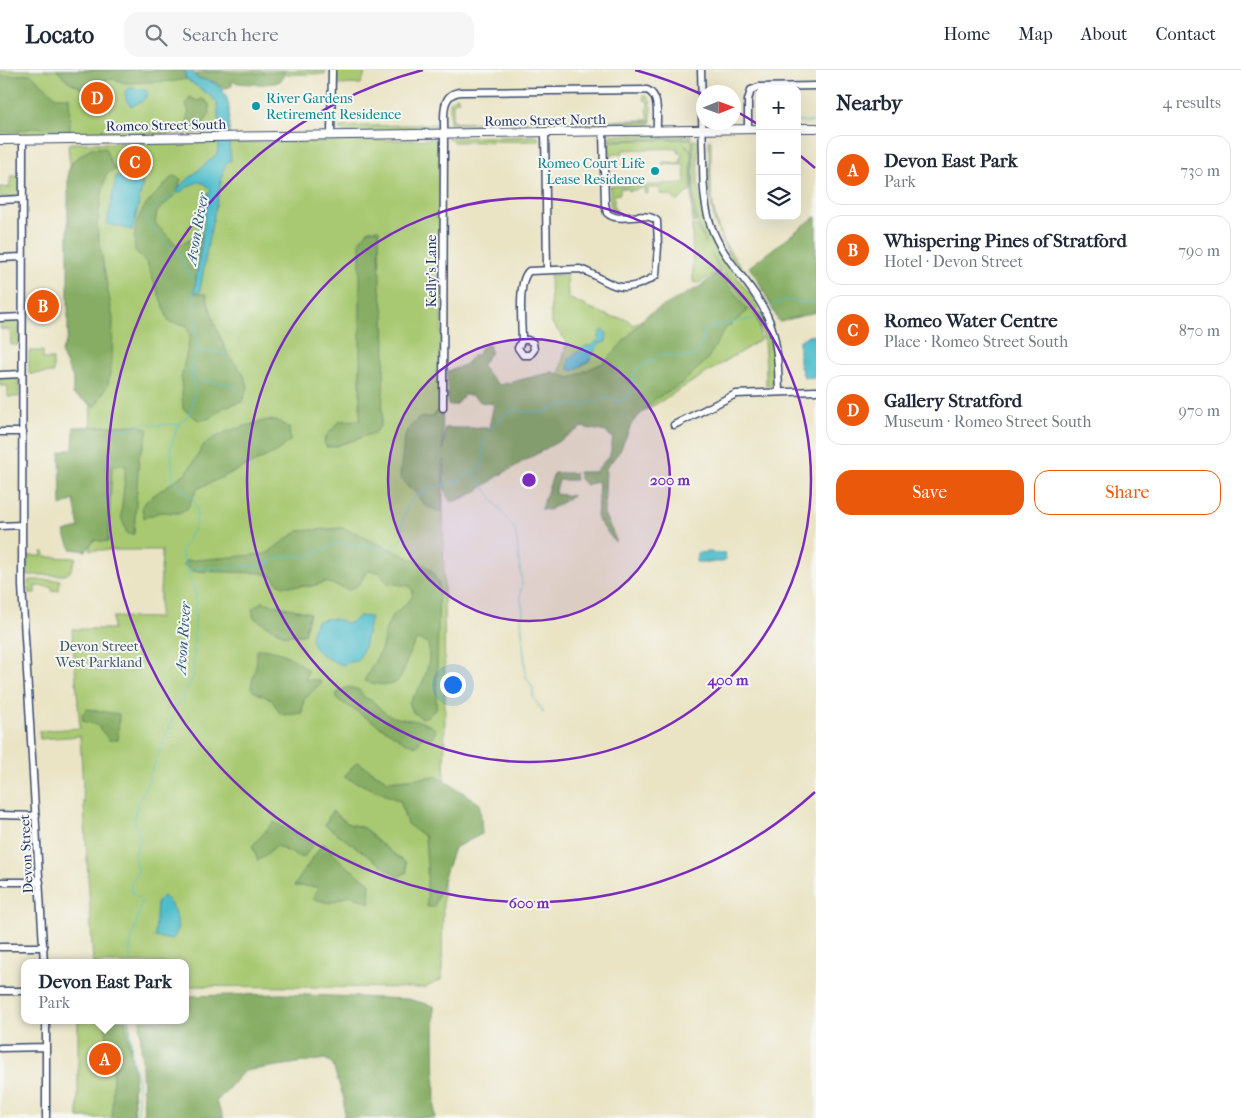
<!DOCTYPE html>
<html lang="en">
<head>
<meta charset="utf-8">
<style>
  body { margin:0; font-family:"IM FELL French Canon",serif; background:#f6f6f7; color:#1f2937 }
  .controls { position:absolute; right:15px; top:15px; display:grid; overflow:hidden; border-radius:10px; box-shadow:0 5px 20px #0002 }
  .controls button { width:45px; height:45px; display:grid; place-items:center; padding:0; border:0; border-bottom:1px solid #e0e1e3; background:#fff; color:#1f2937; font:25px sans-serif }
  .compass { position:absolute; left:696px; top:15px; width:45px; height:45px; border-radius:50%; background:#fff; box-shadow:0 5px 20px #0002; rotate:89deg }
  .you { position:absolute; left:452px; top:614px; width:18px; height:18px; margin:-12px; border:4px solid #fff; border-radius:50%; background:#1a73e8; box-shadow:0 0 0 8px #1a73e833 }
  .badge { display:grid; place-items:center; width:32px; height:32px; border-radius:50%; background:#ea580c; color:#fff; font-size:16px; font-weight:700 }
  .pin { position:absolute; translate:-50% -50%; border:2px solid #fff; box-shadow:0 1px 5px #0006 }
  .popup { position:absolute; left:21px; top:889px; width:168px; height:65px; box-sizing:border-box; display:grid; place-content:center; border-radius:10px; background:#fff; filter:drop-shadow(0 1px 4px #0005); font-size:16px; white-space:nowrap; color:#747a83 }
  .popup b { font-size:19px; color:#1f2937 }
  .popup::after { content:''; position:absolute; left:50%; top:100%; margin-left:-10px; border:10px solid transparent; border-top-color:#fff }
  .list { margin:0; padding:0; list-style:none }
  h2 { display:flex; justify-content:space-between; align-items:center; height:65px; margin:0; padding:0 20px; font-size:21px }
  h2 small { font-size:16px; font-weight:400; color:#747a83 }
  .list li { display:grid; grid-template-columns:32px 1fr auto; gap:15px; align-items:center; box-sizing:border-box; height:70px; margin:0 10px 10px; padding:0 10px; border:1px solid #e0e1e3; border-radius:15px }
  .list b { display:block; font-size:19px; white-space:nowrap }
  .list p { margin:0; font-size:16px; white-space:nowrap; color:#747a83 }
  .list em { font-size:16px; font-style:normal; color:#747a83 }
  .actions { display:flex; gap:10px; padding:15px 20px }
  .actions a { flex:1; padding:11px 0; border:1px solid #ea580c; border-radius:15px; text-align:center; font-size:18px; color:#ea580c }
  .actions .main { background:#ea580c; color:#fff }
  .icon { flex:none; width:28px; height:28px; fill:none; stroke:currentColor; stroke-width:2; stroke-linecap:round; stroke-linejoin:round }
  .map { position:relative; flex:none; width:816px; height:1048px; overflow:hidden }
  header { display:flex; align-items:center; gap:30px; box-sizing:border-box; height:70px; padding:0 25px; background:#fff; border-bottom:1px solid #e0e1e3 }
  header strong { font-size:24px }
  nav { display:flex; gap:28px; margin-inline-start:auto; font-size:18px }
  .search { width:350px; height:45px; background:#f6f6f7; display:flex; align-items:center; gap:12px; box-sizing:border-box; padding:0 18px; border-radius:15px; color:#747a83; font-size:19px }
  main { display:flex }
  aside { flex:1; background:#fff }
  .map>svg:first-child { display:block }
  .green { fill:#a8c971; stroke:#627c68 }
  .forest { fill:#86ad63; stroke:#506e60 }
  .water { fill:#50bdca; stroke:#367694 }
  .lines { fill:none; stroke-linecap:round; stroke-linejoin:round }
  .stream { stroke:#50bdca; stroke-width:1 }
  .minor-casing { stroke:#3a4a6d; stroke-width:9 }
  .major-casing { stroke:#3a4a6d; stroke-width:10 }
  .minor { stroke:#fff; stroke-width:6 }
  .major { stroke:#fff; stroke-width:8 }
  .ring { fill:none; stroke:#7b2cbf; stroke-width:2.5 }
  .culture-dot { fill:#0f9aa8; stroke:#f6f6f2; stroke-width:2 }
  .labels { text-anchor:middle; stroke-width:4; stroke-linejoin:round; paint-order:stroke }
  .culture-label { font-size:14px; fill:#0d838f; stroke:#f6f6f2; text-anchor:start }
  .street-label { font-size:14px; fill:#1b2f5e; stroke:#f6f6f2 }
  .park-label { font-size:14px; fill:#3e5663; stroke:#f6f6f2 }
  .water-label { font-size:15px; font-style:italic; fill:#2b5a7e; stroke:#f6f6f2 }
  .centre { fill:#7b2cbf; stroke:#f6f6f2; stroke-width:2.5 }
  .ring-label { font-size:15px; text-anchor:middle; font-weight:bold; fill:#7b2cbf; stroke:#f6f6f2; stroke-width:4; stroke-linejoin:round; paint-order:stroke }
</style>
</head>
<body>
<header>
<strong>Locato</strong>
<div class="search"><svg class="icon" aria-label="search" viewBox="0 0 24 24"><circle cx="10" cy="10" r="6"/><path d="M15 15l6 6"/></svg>Search here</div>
<nav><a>Home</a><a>Map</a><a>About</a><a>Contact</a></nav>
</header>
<main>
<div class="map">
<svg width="816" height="1048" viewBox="0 0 816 1048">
  <rect width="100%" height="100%" fill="#f6f6f2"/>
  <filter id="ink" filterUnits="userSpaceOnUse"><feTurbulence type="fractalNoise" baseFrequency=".02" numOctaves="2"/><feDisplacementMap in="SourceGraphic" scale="10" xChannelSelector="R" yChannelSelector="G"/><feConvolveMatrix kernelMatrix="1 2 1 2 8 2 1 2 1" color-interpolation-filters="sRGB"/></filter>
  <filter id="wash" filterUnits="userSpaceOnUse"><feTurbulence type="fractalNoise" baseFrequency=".0096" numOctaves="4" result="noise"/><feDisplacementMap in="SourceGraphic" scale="20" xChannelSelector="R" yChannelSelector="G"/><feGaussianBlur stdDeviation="1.12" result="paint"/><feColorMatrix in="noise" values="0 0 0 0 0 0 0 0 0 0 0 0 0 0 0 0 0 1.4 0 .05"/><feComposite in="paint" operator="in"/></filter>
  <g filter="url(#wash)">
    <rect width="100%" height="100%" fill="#eae4c5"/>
    <!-- green -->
    <path class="green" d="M0 0H184L186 9 211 26 217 33 220 62 96 66H0Z
      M194 0H325V4H223Z
      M336 0H366V1L361 14 336 15Z
      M644 25C654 28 651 41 651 51L450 53V32L454 28 458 27V31L453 32V43L451 48 456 53 646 50 649 47 647 41 648 31 643 30Z
      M652 52 648 56 454 59 449 56Z
      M439 54 441 56 436 59 343 62 339 60V57Z
      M612 65H691L692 68 609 70V67Z
      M535 66 538 67 539 71 454 72 447 68Z
      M440 69 445 641 442 909 425 918 185 916V893H93L80 666 40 669 39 661 80 658 72 559H113V547L159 548 162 480H90L91 252H69L70 95 68 77 70 73H189L190 72 218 73Z
      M692 69 693 138 696 152 692 153V81L684 73 686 77 691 81V122H688L677 132 671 126 660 124V118H648V124L644 123 645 118 629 121V119L620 118V124L614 125V137L617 141H612L610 135V116L661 115 662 114 685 113 684 95 662 94 663 92 680 93 682 83H678V78L623 80 622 84H610L609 71Z
      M693 70H697L698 73V113L707 156 721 187 751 225 766 254 773 288V311L771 316H766C766 291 766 260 752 237 745 226 733 215 725 204L750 237 759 254 760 270 635 347 557 314 567 272 551 252 550 205H567L568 228 611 247 627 249 633 255 724 203 712 185 720 201 698 213 693 212 692 155 697 156 706 173 697 152 694 134Z
      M709 70H711C711 106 708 142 725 174 736 193 756 208 762 229L729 185 715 153 709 121Z
      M11 106H20V124L12 127H0V117L9 118Z
      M15 250 19 255V275H11L10 260 0 259V251Z
      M29 281H43V289H53V303L29 304Z
      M14 307 19 311V327H8V316H0V308Z
      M42 482H44L46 487 76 488 70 502 65 505H27V486H42Z
      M31 510H60L59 520 52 521V517L35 516V523H29L28 511Z
      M78 950H129L135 1048H78Z"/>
    <!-- forest -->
    <path class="forest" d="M56 0H184L186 9 175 11 126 13 113 9 96 11 83 19 68 11Z
      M214 2 240 3 284 2C283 7 282 11 278 12 270 15 239 15 232 11V16L223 19 215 12 197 8 195 4Z
      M31 4 56 27H69L70 58 71 61 56 62 37 57 20 61 0 62V6Z
      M190 27 197 31 203 29 209 34 210 44 200 58 188 54 187 46 189 42 186 34Z
      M91 78H105L111 93 116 99 106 104 101 129 97 158 113 249 112 291 108 314 95 337 73 324V308L61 283 68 267V102L73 91Z
      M173 106 181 109 177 123 157 142 155 153 178 176 202 164 194 223 206 224 215 255 228 285 243 303 248 317 242 332 224 337 210 348 200 351 183 339 181 309 190 266 186 255 169 252 147 193 135 181C132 140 148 134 173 106Z
      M816 146V242L779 252 759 212 749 197Z
      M379 159 380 219 384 243 385 279 382 347 380 357 374 363 333 377H326L324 371 326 366 340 351 360 350V170L369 160Z
      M719 202 748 241 725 259 707 290 681 314 657 328 632 353 620 381 606 398 604 444 615 467V472L597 449 599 411 586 415 580 409 578 402H595L610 385 613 368 606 362 582 357C557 373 530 387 505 402 488 412 470 429 450 432 442 417 444 408 445 391L443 389 442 442C431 438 421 436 417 423L409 418 400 407 404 370 407 360 419 348 433 347 438 340 442 338 443 380 445 358H489L494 334 481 332 471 325H464L456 335H448L447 302 464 295 473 286 478 285 480 278 489 274 491 282 481 296 499 315 553 302 570 308 605 292 647 245 699 217Z
      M267 350 278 351 289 358 290 371 276 382 197 419 187 439 177 443 160 442 144 448 142 438 147 430 187 402 204 375 212 369 228 361Z
      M139 355 148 359 145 373 139 385 134 464H127L121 446 126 395 112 396 108 472 94 470 86 481 71 479 64 462 79 458 74 430 61 436 60 382 73 379 74 357Z
      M554 403H575L576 410H559L555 424 573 426 549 440 541 439Z
      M342 458 357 463 367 469 421 493 431 500 439 514 436 639 428 646 422 648 413 642 409 632C413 627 418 621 421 615 427 605 432 583 427 572L417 570C396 598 414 625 364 611L381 580 387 556 393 545 412 528 413 521 409 516 388 513 379 502 367 501 360 513 350 520 326 512 312 516H283L276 512 274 507 262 503 192 501 183 494 185 491 196 490 266 484 298 461Z
      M262 532 310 543 304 565H284L254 548 252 539Z
      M257 579C277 579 294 587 308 601L305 610H320L321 613 304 630 302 643 284 645 279 642 272 630 253 621 251 617 257 590Z
      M348 617 359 620 365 628C378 631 377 639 387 644 402 653 421 646 436 660L432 669 423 665 417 676 405 672 337 629V623Z
      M87 639 119 644 118 670H109L97 655 83 651 82 644Z
      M357 692 388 711 438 706 480 734 482 764 454 778 434 837H427V796L425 767 407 754 400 731 344 707Z
      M332 741 349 754 365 758 377 771 406 793 407 802 398 807 325 755Z
      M274 752 313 775 303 788 276 776 258 791 252 776Z
      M323 773 346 796 370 813 369 833 350 825 330 833 313 829 318 817 294 816Z
      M283 924 408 929 434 936 435 1048H344V1029L332 993 325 989 244 1001 216 1032 224 1048H144L140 950H185V926Z
      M105 950H125L135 1008 133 1020 134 1048H112L113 998 108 978Z"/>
    <!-- water -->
    <path class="water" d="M184 0H194V6C200 11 209 9 216 14 235 27 228 52 229 72 229 79 231 85 231 91H228L224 98 222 108 209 168 200 221 194 223 208 124 211 122C202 104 191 115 179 123H177L178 118 217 84 220 63 217 33 211 26 186 9Z
      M130 18 144 19 148 22C145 31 140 33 131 36L126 30 125 21Z
      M116 106 143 112 133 160 107 154Z
      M604 260 607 264 606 272 599 274 589 291 573 301 568 299 569 289 586 276H592L599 269 600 262Z
      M816 265V308L804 307 799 293V271L807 266Z
      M708 482 725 483 726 490 723 492H696L697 483Z
      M359 546 371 547 364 577 358 591 349 592 343 595C322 587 301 576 317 551 322 550 328 548 333 549 348 551 346 558 359 546Z
      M163 826C174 834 185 860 171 870L155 867 157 832Z"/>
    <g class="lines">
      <!-- stream -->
      <path class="stream" d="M758 52H760
        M797 52H816
        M177 123C166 131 147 137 146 151L170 177 178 182 188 203 194 210
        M771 236 786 230 816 233
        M197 281 228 284
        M191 298 200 311 228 314 238 320
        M150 354 159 356 162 354 179 355
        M116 358 124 359 147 354
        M475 404 506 448 515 459 522 514 520 526 523 540 521 550 526 607 533 618V627L544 643
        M187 499 261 496 284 486H309L337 473 390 478C402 474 403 469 402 458 402 450 406 438 410 432 419 419 446 416 460 410 463 408 466 404 470 403 474 402 477 402 481 400 484 392 483 385 483 376 485 360 500 348 512 340L538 343 545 342 558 335H586L603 328 620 331C645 315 627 317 636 300L662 284 680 287 695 286 703 271 704 261 714 256 753 249
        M130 893V877L142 831 131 821V814L138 802 134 785 140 768 134 750 137 735 146 716 178 634 193 607 196 525 181 481C190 466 206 444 191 427 186 421 178 417 173 412L171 377 177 357 189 344 192 336 195 319 190 301 197 277 194 222
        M130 950 132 988 138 1009V1048"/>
    </g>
  </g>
  <g filter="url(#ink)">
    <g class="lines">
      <defs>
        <path id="minor" d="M701 0C702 28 702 56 703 84 703 108 703 133 711 156 724 193 755 215 769 250 778 272 778 297 779 321
          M748 59V30L751 20 759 17 816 16
          M545 62 547 199
          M331 65 332 0
          M23 70 22 516 44 893
          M0 130 22 129
          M0 188 22 187
          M0 248 22 247
          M522 270H528L533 273 534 280 530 285H523L518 278 522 270C522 254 517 211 529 201L580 199C604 207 615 225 642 213 647 211 652 209 656 205L658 176 657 151C644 139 620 155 607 143L605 134 603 62
          M0 305 22 304
          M443 338 444 64C445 49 439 23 461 22L647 20C661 26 656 48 657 61
          M674 355 736 324 816 321
          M0 362H23
          M0 456 22 455
          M0 745 36 746
          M0 812H40
          M0 877H44
          M0 921H25
          M46 950V1048
          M0 978 46 977"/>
        <path id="major" d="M797 58H816
          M0 70 760 59"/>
      </defs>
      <!-- minor casing -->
      <use href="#minor" class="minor-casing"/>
      <!-- major casing -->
      <use href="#major" class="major-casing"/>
      <!-- minor -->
      <use href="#minor" class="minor"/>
      <!-- major -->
      <use href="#major" class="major"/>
    </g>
  </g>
  <!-- distance rings -->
  <circle cx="529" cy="410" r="141" fill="#7b2cbf" fill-opacity=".12"/>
  <g class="ring">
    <circle cx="529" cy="410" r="141"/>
    <circle cx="529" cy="410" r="282"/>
    <path d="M815 722A423 423 0 1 1 423 0M635 0A423 423 0 0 1 701 24M734 40A423 423 0 0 1 759 55M798 84A423 423 0 0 1 815 98"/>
  </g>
  <!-- markers -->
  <g class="culture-dot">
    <circle cx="256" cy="36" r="5"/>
    <circle cx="655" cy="101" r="5"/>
  </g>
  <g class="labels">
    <!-- culture labels -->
    <g class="culture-label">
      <text x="266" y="33">River Gardens<tspan x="266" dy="16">Retirement Residence</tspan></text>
      <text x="645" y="98" text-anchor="end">Romeo Court Life<tspan x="645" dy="16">Lease Residence</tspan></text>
    </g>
    <!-- street labels -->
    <g class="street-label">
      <text transform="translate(545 50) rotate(-1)" y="5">Romeo Street North</text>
      <text transform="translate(166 55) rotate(-1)" y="5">Romeo Street South</text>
      <text transform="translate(431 201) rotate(-90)" y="5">Kelly's Lane</text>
      <text transform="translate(26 784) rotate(-93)" y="5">Devon Street</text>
    </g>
    <!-- park labels -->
    <g class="park-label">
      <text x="99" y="581">Devon Street<tspan x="99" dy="16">West Parkland</tspan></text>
    </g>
    <!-- water labels -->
    <g class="water-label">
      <text transform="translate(197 159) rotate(-80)" y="5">Avon River</text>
      <text transform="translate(183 568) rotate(-86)" y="5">Avon River</text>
    </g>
  </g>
  <circle cx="529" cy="410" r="8" class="centre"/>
  <g class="ring-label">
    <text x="670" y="415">200 m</text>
    <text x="728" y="615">400 m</text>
    <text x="529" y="838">600 m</text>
  </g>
</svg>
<div class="controls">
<button>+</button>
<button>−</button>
<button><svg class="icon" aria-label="layers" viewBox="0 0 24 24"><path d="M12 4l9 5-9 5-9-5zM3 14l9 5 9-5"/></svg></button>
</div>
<svg class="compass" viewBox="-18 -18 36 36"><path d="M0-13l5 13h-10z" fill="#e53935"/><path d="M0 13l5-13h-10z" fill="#747a83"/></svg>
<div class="you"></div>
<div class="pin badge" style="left:105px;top:989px">A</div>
<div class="popup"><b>Devon East Park</b>Park</div>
<div class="pin badge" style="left:43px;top:236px">B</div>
<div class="pin badge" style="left:135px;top:92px">C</div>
<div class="pin badge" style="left:97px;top:28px">D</div>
</div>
<aside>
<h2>Nearby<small>4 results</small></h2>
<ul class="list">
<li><span class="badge">A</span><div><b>Devon East Park</b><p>Park</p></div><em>730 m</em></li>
<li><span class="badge">B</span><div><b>Whispering Pines of Stratford</b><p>Hotel · Devon Street</p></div><em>790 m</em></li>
<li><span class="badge">C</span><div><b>Romeo Water Centre</b><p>Place · Romeo Street South</p></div><em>870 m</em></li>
<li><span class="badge">D</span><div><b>Gallery Stratford</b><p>Museum · Romeo Street South</p></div><em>970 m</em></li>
</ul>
<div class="actions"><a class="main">Save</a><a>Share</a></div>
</aside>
</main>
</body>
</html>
